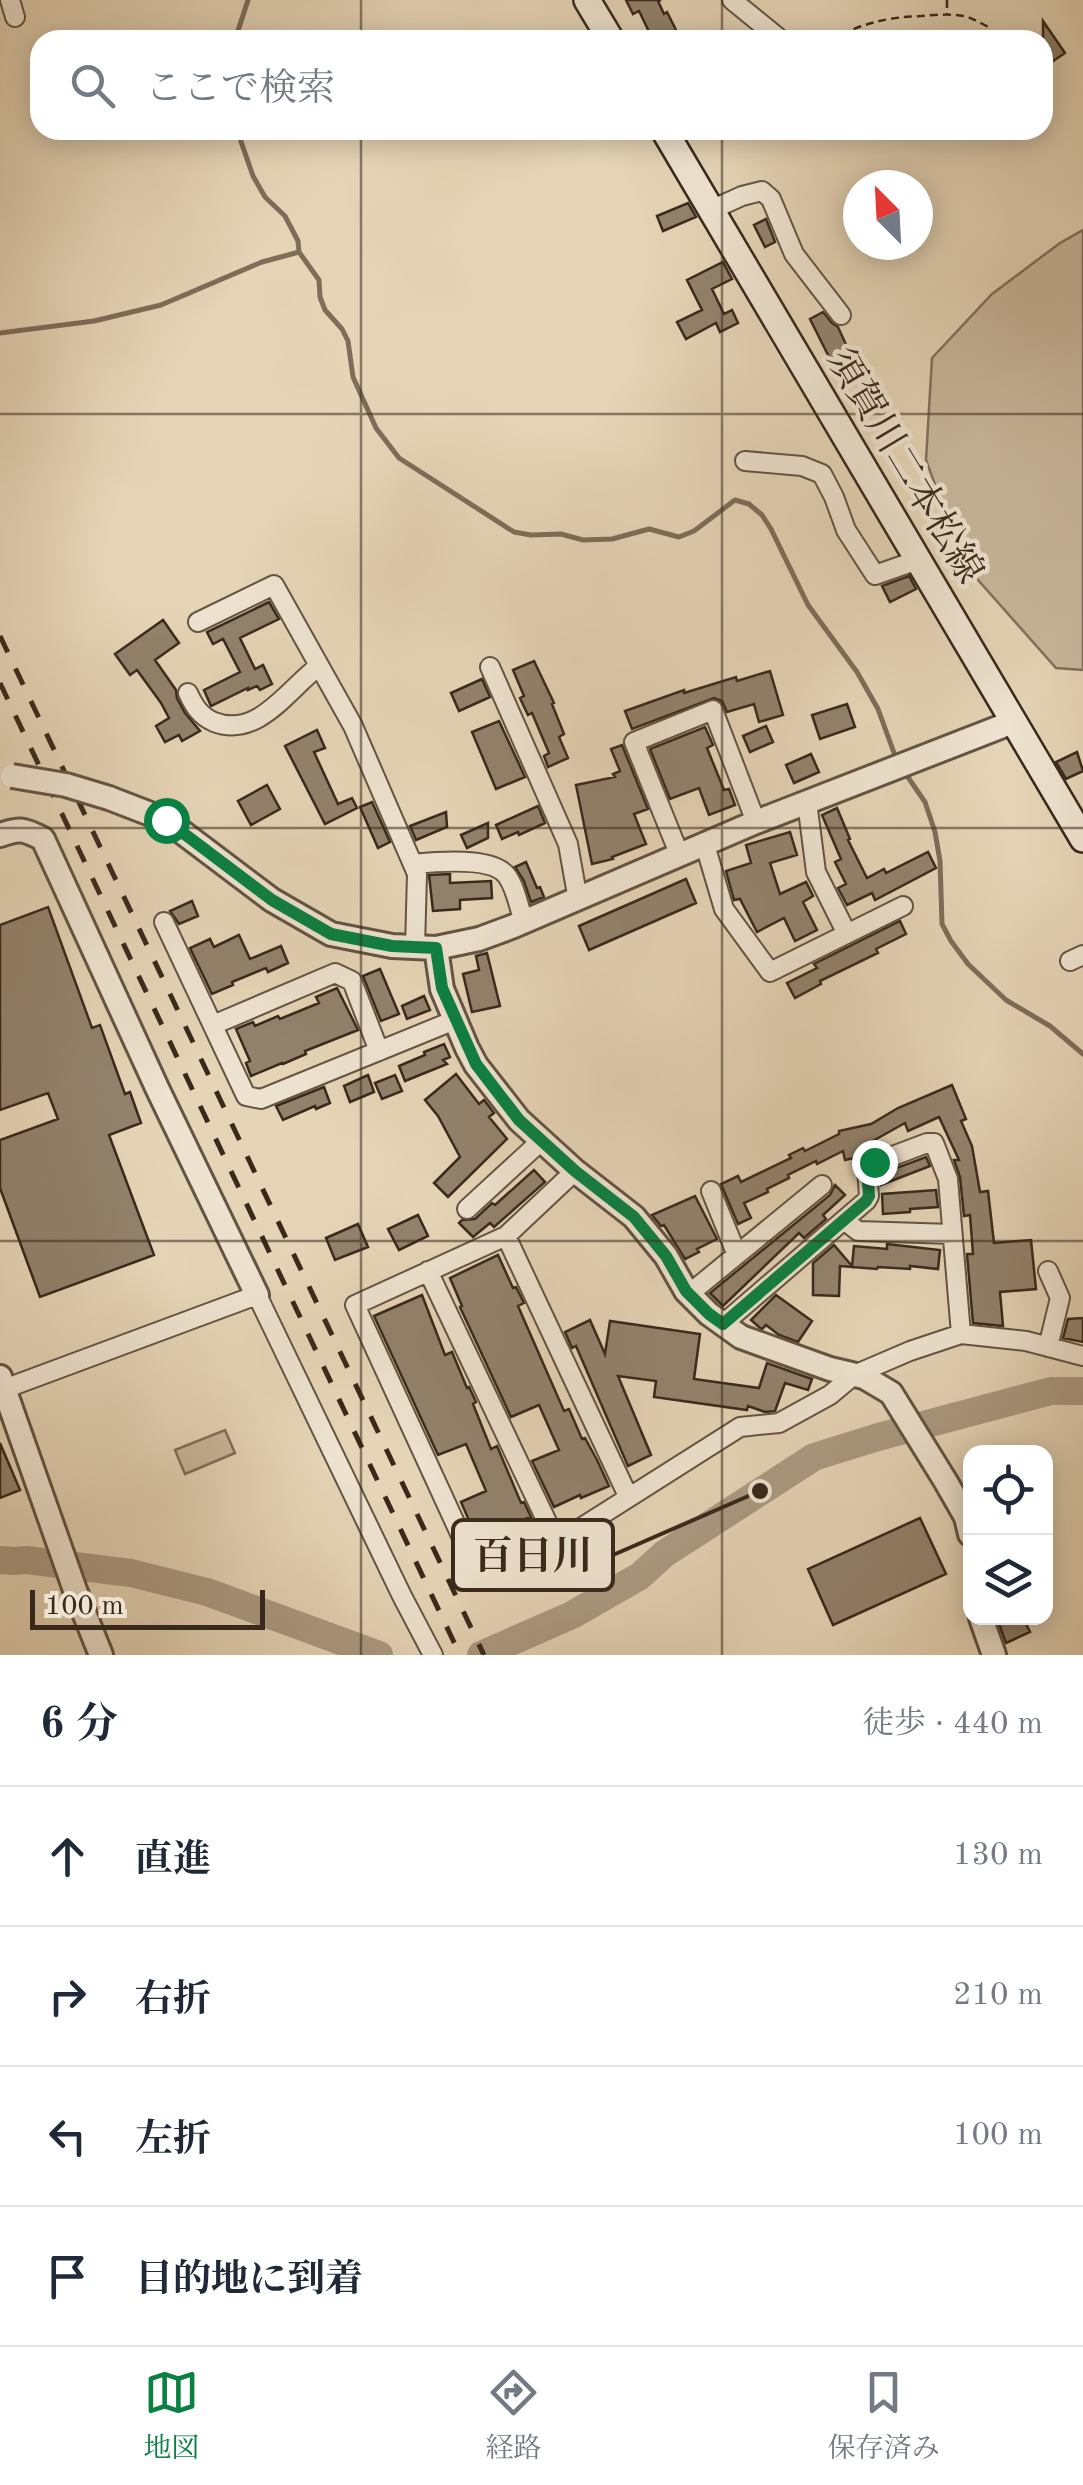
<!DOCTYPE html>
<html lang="ja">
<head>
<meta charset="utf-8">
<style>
  body { margin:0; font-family:"Old Standard TT","Noto Serif JP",serif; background:#f6f6f7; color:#1f2937 }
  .controls { position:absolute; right:30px; bottom:30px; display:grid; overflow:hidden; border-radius:20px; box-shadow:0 5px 25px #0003 }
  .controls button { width:90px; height:90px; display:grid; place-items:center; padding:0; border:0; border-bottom:2px solid #e0e1e3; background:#fff; color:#1f2937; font:50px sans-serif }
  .compass { position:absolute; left:843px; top:170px; width:90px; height:90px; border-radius:50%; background:#fff; box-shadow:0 5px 25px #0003; rotate:336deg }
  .scale { position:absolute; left:30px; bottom:25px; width:235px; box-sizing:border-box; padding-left:10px; border:5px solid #39291c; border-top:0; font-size:28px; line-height:35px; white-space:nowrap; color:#39291c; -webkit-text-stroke:8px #eee3d0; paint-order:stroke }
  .stop { position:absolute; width:30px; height:30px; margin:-22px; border:8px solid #0b8043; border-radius:50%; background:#fff }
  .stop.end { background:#0b8043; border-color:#fff; box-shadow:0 2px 10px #0008 }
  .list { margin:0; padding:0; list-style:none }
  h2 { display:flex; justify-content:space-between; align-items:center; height:130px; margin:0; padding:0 40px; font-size:42px }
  h2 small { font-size:32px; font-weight:400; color:#747a83 }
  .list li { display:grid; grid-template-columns:65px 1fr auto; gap:30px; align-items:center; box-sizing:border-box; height:140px; padding:0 40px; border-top:2px solid #e0e1e3 }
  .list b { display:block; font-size:38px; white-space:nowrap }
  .list em { font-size:32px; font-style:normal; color:#747a83 }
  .icon { flex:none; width:55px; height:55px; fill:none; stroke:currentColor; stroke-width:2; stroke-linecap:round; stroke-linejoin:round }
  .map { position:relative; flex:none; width:1083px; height:1655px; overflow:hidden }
  .search { position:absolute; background:#fff; box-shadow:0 5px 25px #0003; left:30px; right:30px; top:30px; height:110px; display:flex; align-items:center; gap:25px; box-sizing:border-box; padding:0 35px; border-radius:30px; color:#747a83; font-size:38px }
  .sheet { height:690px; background:#fff }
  nav { display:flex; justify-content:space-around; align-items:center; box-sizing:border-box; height:140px; border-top:2px solid #e0e1e3; background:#fff; font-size:28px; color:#747a83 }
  nav a { display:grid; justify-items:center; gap:5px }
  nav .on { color:#0b8043 }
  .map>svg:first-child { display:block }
  .green { fill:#c8b79c; stroke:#80705c; stroke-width:2.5 }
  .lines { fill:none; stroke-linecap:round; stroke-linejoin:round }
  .stream { stroke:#7d6d59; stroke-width:5 }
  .river { stroke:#ab9a82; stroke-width:28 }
  .building { fill:#92826c; stroke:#39291c; stroke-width:2.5 }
  .minor-casing { stroke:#645442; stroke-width:22 }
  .tertiary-casing { stroke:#645442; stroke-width:28 }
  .secondary-casing { stroke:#39291c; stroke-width:30 }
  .path { stroke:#39291c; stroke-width:2.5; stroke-dasharray:8 5; stroke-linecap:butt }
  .minor { stroke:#eee3d0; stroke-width:18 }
  .tertiary { stroke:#eee3d0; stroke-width:22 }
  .secondary { stroke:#eee3d0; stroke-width:25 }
  .rail { stroke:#39291c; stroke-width:5; stroke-dasharray:18 18; stroke-linecap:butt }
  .tertiary-bridge-casing { stroke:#645442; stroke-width:28; stroke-linecap:butt }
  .tertiary-bridge { stroke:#eee3d0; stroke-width:22 }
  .route { stroke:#0b8043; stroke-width:12 }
  .grid { fill:none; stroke:#39291c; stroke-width:2.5; stroke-opacity:0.55 }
  .labels { text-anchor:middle; stroke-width:9; stroke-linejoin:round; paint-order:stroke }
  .street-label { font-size:38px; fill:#39291c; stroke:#eee3d0 }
  .leader { fill:none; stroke:#39291c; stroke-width:4 }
  .callout-dot { fill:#39291c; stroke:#eee3d0; stroke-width:4 }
  .callout { fill:#eee3d0; stroke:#39291c; stroke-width:4 }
  .callout-label { font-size:40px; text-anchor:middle; font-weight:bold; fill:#39291c }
</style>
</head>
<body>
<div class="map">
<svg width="1083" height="1655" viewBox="0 0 1083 1655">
  <rect width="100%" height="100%" fill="#e5d4b6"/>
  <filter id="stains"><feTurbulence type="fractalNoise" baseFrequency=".002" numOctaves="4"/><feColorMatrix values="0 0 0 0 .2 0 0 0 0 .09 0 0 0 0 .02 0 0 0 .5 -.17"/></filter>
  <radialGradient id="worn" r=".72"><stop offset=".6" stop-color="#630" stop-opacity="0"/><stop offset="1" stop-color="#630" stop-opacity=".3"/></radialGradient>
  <!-- green -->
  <path class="green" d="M1083 230V670L1056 668 964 564 926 460 932 358 992 294 1060 243Z
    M225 1430 235 1453 185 1474 175 1450Z"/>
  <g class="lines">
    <!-- stream -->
    <path class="stream" d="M235 40 248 0
      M237 130 253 176 265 197 285 216 298 241 299 252 319 280 320 297 325 310 342 329 348 341 353 377 376 428 399 458 514 532 531 535 561 534 583 540 612 539 649 529 679 537 694 531 735 500 749 504 762 515 771 529 808 605 857 672 878 709 897 761
      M0 333 94 321 161 305 262 262 299 252
      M903 770 925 802 935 832 940 861 942 924 951 941 968 964 1006 1000 1050 1026 1083 1054"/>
    <!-- river -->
    <path class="river" d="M0 1560 15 1561 27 1560 131 1573 207 1592 379 1655
      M481 1655 572 1615 640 1576 664 1554 814 1457 878 1437 1051 1391H1083"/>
  </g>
  <!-- building -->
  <path class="building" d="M626 0H661L658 1 664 14 667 12 678 34 666 40H653L639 11 633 14Z
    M1043 21 1065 53 1043 68Z
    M688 203 696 217 663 231 657 216Z
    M766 219 775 242 765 247 754 225Z
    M723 262 732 279 712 289 724 314 732 310 738 323 720 332 716 323 686 339 677 322 702 310 687 280Z
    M823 312 832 323 838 327 854 362 836 371 810 319Z
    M909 576 916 589 890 602 882 586Z
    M269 602 279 619 240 638 255 669 263 665 272 684 260 690 257 686 248 690V688L211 706 204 690 240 672 223 639 213 644 207 632Z
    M163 620 179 643 155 660 176 690 177 698 185 713 200 731 182 741 179 735 165 742 156 726 169 718 161 703 137 670 130 675 115 654Z
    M534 661 554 703 552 704 564 734 559 737 568 758 548 767 544 756 549 753 532 713 528 715 520 698 524 696 513 670Z
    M770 671 783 715 759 722 754 704 727 712 722 701 714 698 632 729 625 711 684 690V693L736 677 737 681Z
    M482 679 490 697 459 711 451 693Z
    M847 704 855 727 820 739 812 715Z
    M499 721 525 777 496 789 472 732Z
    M766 726 773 742 750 752 743 736Z
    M705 727 713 745 707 748 724 790 729 789 735 805 709 815 699 788 670 799 650 749Z
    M317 730 325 748 314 752 338 804 352 798 357 808 325 824 285 746Z
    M622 745 648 809 634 814 646 844 612 857 613 859 592 864 576 785 615 777 613 774 620 771 611 749Z
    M1077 752 1083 771 1066 779 1056 762Z
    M811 754 819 772 794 783 786 765Z
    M267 785 280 809 251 825 238 801Z
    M372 802 390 842 378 848 360 807Z
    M538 806 545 823 519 835 518 832 502 839 496 825Z
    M837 808 850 839 848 840 867 878 884 869 886 873 928 852 936 868 875 900 872 893 847 905 838 888 846 884 835 862 841 859 822 815Z
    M446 812 447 827 416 840 410 826Z
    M488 823V838L467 848 461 835Z
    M790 832 797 855 770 863 780 894 806 882 813 896 803 902 817 930 795 941 784 918 757 932 740 899 734 900 726 871 751 863 746 845Z
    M526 862 537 888 540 887 544 897 531 902 524 881 515 867Z
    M450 874V883L491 881 492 898 460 900V909L433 911 429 875Z
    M686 879 696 903 589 950 579 926Z
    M192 901 198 916 179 924 170 911Z
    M48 907 92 1028 100 1025 125 1094 130 1092 141 1123 109 1135 154 1255 40 1297 0 1188V1140L58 1119 48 1093 0 1110V925Z
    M900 921 906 934 876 949 878 953 820 981 821 984 795 998 787 983 817 968 814 964Z
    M239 935 250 959 281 946 288 963 268 972 266 968 232 982 233 985 212 994 190 948 210 939 214 947Z
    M487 953 500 1006 472 1012 463 974 479 970 476 956Z
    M380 969 399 1014 381 1021 363 976Z
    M337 988 358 1030 305 1051 306 1054 283 1064 282 1063 251 1076 246 1063 250 1061 236 1029 253 1022 255 1026 278 1016 280 1019 319 1003 316 997Z
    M424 996 430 1010 407 1019 402 1006Z
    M444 1044 450 1057 443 1060 447 1064 405 1081 399 1066 425 1055 424 1052Z
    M456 1074 479 1104 484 1100 494 1113 489 1117 507 1139 448 1197 434 1183 460 1157 438 1116 425 1100Z
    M368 1075 374 1092 350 1102 344 1086Z
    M395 1075 402 1091 382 1099 375 1083Z
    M952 1085 966 1119 961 1121 972 1146 980 1192 988 1191 994 1243 1031 1240 1036 1289 1000 1292 1003 1326 973 1323 967 1254H973L970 1215 964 1216 960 1177 954 1160H959L939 1117 908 1131 905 1123 871 1142 873 1150 863 1156 845 1160 843 1151 817 1164 816 1161 788 1175 789 1178 767 1189 768 1192 744 1203 751 1218 738 1224 721 1184 738 1176 741 1182 791 1158 789 1155 803 1148 805 1151 839 1134V1131L871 1124 898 1108Z
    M324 1087 330 1103 316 1109 315 1106 283 1120 276 1106Z
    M926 1157 930 1166 881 1185 880 1174Z
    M534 1170 545 1182 494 1227 490 1223 473 1237 459 1223 462 1220 475 1219 492 1203 495 1205Z
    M835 1185 845 1195 823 1215 826 1219 804 1238 799 1233 723 1306 710 1293 830 1195Z
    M936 1190 938 1207 910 1209V1212L883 1214 882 1194Z
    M695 1196 717 1239 697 1249 699 1252 685 1259 664 1225 661 1226 652 1215Z
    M418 1215 428 1236 399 1250 388 1229Z
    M358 1224 368 1247 335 1260 326 1238Z
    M887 1244 940 1250 938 1269 910 1266V1269L878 1267 877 1269 840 1266 839 1296 813 1295V1263L834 1245 852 1266 854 1246 887 1249Z
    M498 1255 513 1288 516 1287 524 1303 518 1306 564 1411 569 1409 582 1439 585 1438 597 1460 609 1486 581 1498 580 1495 554 1507 532 1461 559 1450 539 1405 511 1417 460 1307 462 1306 450 1278Z
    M422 1295 445 1355 452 1352 467 1388 469 1387 476 1402 473 1404 491 1449 497 1446 521 1503 524 1502 531 1517 527 1518 530 1526 502 1538 505 1546 484 1555 461 1502 486 1491 466 1444 438 1455 374 1316Z
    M776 1295 812 1321 798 1342 779 1335 766 1325 762 1329 760 1328 751 1320Z
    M1083 1318V1342L1063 1338 1068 1319Z
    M590 1320 605 1354 610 1321 700 1334 694 1379 759 1388 767 1363 812 1379 808 1390 785 1383 775 1411 765 1412 748 1406 747 1410 654 1397 656 1381 618 1376 651 1455 628 1466 576 1346 572 1348 565 1332Z
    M0 1443 20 1490 0 1498Z
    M920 1518 946 1574 833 1625 808 1569Z
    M1013 1618H1023L1030 1632 1006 1643 999 1624Z"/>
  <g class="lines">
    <defs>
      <path id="minor" d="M10 0 15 17
        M732 0 781 40
        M711 210 742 196 762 191 771 199 794 254 841 315
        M745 461 802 466 822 474 834 497 846 530 875 575 918 560
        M198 622 274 585 353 726 417 874 415 947
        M490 667 568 844 578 900
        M188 693C194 706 200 716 214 722 258 739 288 689 319 666
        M807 802 816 872 847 934
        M705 845 724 909 770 972 903 906
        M680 856 634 742 713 710 756 822
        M413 864C434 862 493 856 507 876 516 888 519 908 524 922
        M164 922 246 1096 261 1099 455 1020
        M1070 961 1083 955
        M213 1025 335 973 352 981 379 1051
        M575 1171 506 1236 355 1305 474 1564 487 1571 499 1568 557 1543 740 1427 779 1423 830 1395 854 1375 910 1351 961 1334 1026 1341 1083 1356
        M711 1191 737 1255
        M467 1209 541 1141
        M844 1220 858 1231 952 1234
        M506 1236 628 1496
        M428 1271 557 1543
        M1048 1271 1060 1298 1048 1347
        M689 1294 822 1185
        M723 1324 866 1201 869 1196 867 1169 874 1163 927 1143H934L948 1179 961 1334
        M4 1389 257 1295 402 1596 433 1655"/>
      <path id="tertiary" d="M109 798 166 820 272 900 331 934 392 946 436 948 479 939 514 926 756 822 1013 722
        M0 835C20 828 24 829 43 839L158 1090 257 1295
        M436 948 442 989 467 1048 476 1065 519 1120 575 1171 634 1217 666 1256 686 1291 709 1314 741 1337 830 1369 864 1377 891 1393 946 1482 966 1517 970 1534
        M0 1377 75 1590 101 1655
        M981 1618 994 1655"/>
      <path id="secondary" d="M587 0 611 40
        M664 130 1083 839"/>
    </defs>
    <!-- minor casing -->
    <use href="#minor" class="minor-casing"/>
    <!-- tertiary casing -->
    <use href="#tertiary" class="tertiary-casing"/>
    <!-- secondary casing -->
    <use href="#secondary" class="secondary-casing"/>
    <!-- path -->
    <path class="path" d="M947 0V14
      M830 40C860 24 887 17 921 16 936 15 953 13 968 17 975 20 983 24 990 28"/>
    <!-- minor -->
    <use href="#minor" class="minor"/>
    <!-- tertiary -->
    <use href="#tertiary" class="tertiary"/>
    <!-- secondary -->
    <use href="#secondary" class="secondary"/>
    <!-- rail -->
    <path class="rail" d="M0 636 484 1655
      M0 683 460 1655"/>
    <defs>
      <path id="tertiary-bridge" d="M12 776 66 785 109 798"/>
    </defs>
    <!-- tertiary-bridge casing -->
    <use href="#tertiary-bridge" class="tertiary-bridge-casing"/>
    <!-- tertiary-bridge -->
    <use href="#tertiary-bridge" class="tertiary-bridge"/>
  </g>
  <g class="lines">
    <!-- route -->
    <path class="route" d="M166 820 272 900 331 934 392 946 436 948 442 988 476 1064 519 1120 575 1171 634 1217 666 1256 686 1291 709 1314 723 1324 866 1201 869 1196 867 1170 874 1162"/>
  </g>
  <!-- grid -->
  <path class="grid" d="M361 0V40M722 0V40M361 130V1655M722 130V1655M0 414H1083M0 828H1083M0 1241H1083"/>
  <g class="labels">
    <!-- street labels -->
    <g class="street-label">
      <text transform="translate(906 465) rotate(59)" y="13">須賀川二本松線</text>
    </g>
  </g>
  <!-- callouts -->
  <path class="leader" d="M760 1491L613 1555"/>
  <circle class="callout-dot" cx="760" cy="1491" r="10"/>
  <rect class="callout" x="453" y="1520" width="160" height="70" rx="10"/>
  <g class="callout-label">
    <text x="533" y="1569">百日川</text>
  </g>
  <rect width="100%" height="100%" filter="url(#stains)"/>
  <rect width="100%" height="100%" fill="url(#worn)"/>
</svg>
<div class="controls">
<button><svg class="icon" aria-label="locate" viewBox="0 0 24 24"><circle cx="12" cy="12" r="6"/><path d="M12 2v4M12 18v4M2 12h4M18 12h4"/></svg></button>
<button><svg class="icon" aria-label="layers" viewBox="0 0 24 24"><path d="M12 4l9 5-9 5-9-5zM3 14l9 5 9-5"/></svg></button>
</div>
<svg class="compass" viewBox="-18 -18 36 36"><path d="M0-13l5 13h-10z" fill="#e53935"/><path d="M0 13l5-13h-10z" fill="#747a83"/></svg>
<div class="scale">100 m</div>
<div class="stop" style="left:166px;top:820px"></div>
<div class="stop end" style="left:874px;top:1162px"></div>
<div class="search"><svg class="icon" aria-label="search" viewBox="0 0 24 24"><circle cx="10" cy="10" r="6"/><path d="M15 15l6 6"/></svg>ここで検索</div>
</div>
<section class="sheet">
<h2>6 分<small>徒歩 · 440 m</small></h2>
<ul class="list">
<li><svg class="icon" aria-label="ahead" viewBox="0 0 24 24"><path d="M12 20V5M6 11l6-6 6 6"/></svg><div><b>直進</b></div><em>130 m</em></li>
<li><svg class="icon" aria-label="right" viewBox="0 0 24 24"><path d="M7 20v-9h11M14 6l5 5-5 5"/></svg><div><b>右折</b></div><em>210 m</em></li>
<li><svg class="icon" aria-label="left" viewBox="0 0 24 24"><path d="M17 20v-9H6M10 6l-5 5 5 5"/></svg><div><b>左折</b></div><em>100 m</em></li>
<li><svg class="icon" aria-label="arrive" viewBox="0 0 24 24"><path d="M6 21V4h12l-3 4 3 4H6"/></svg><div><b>目的地に到着</b></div></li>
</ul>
</section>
<nav>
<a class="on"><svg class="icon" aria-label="map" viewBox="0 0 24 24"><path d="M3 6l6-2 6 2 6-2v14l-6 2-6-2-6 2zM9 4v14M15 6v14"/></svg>地図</a>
<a><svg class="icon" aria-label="directions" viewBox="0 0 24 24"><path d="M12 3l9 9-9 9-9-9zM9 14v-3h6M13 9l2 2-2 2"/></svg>経路</a>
<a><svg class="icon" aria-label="saved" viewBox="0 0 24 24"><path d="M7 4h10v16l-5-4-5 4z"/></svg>保存済み</a>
</nav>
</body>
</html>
